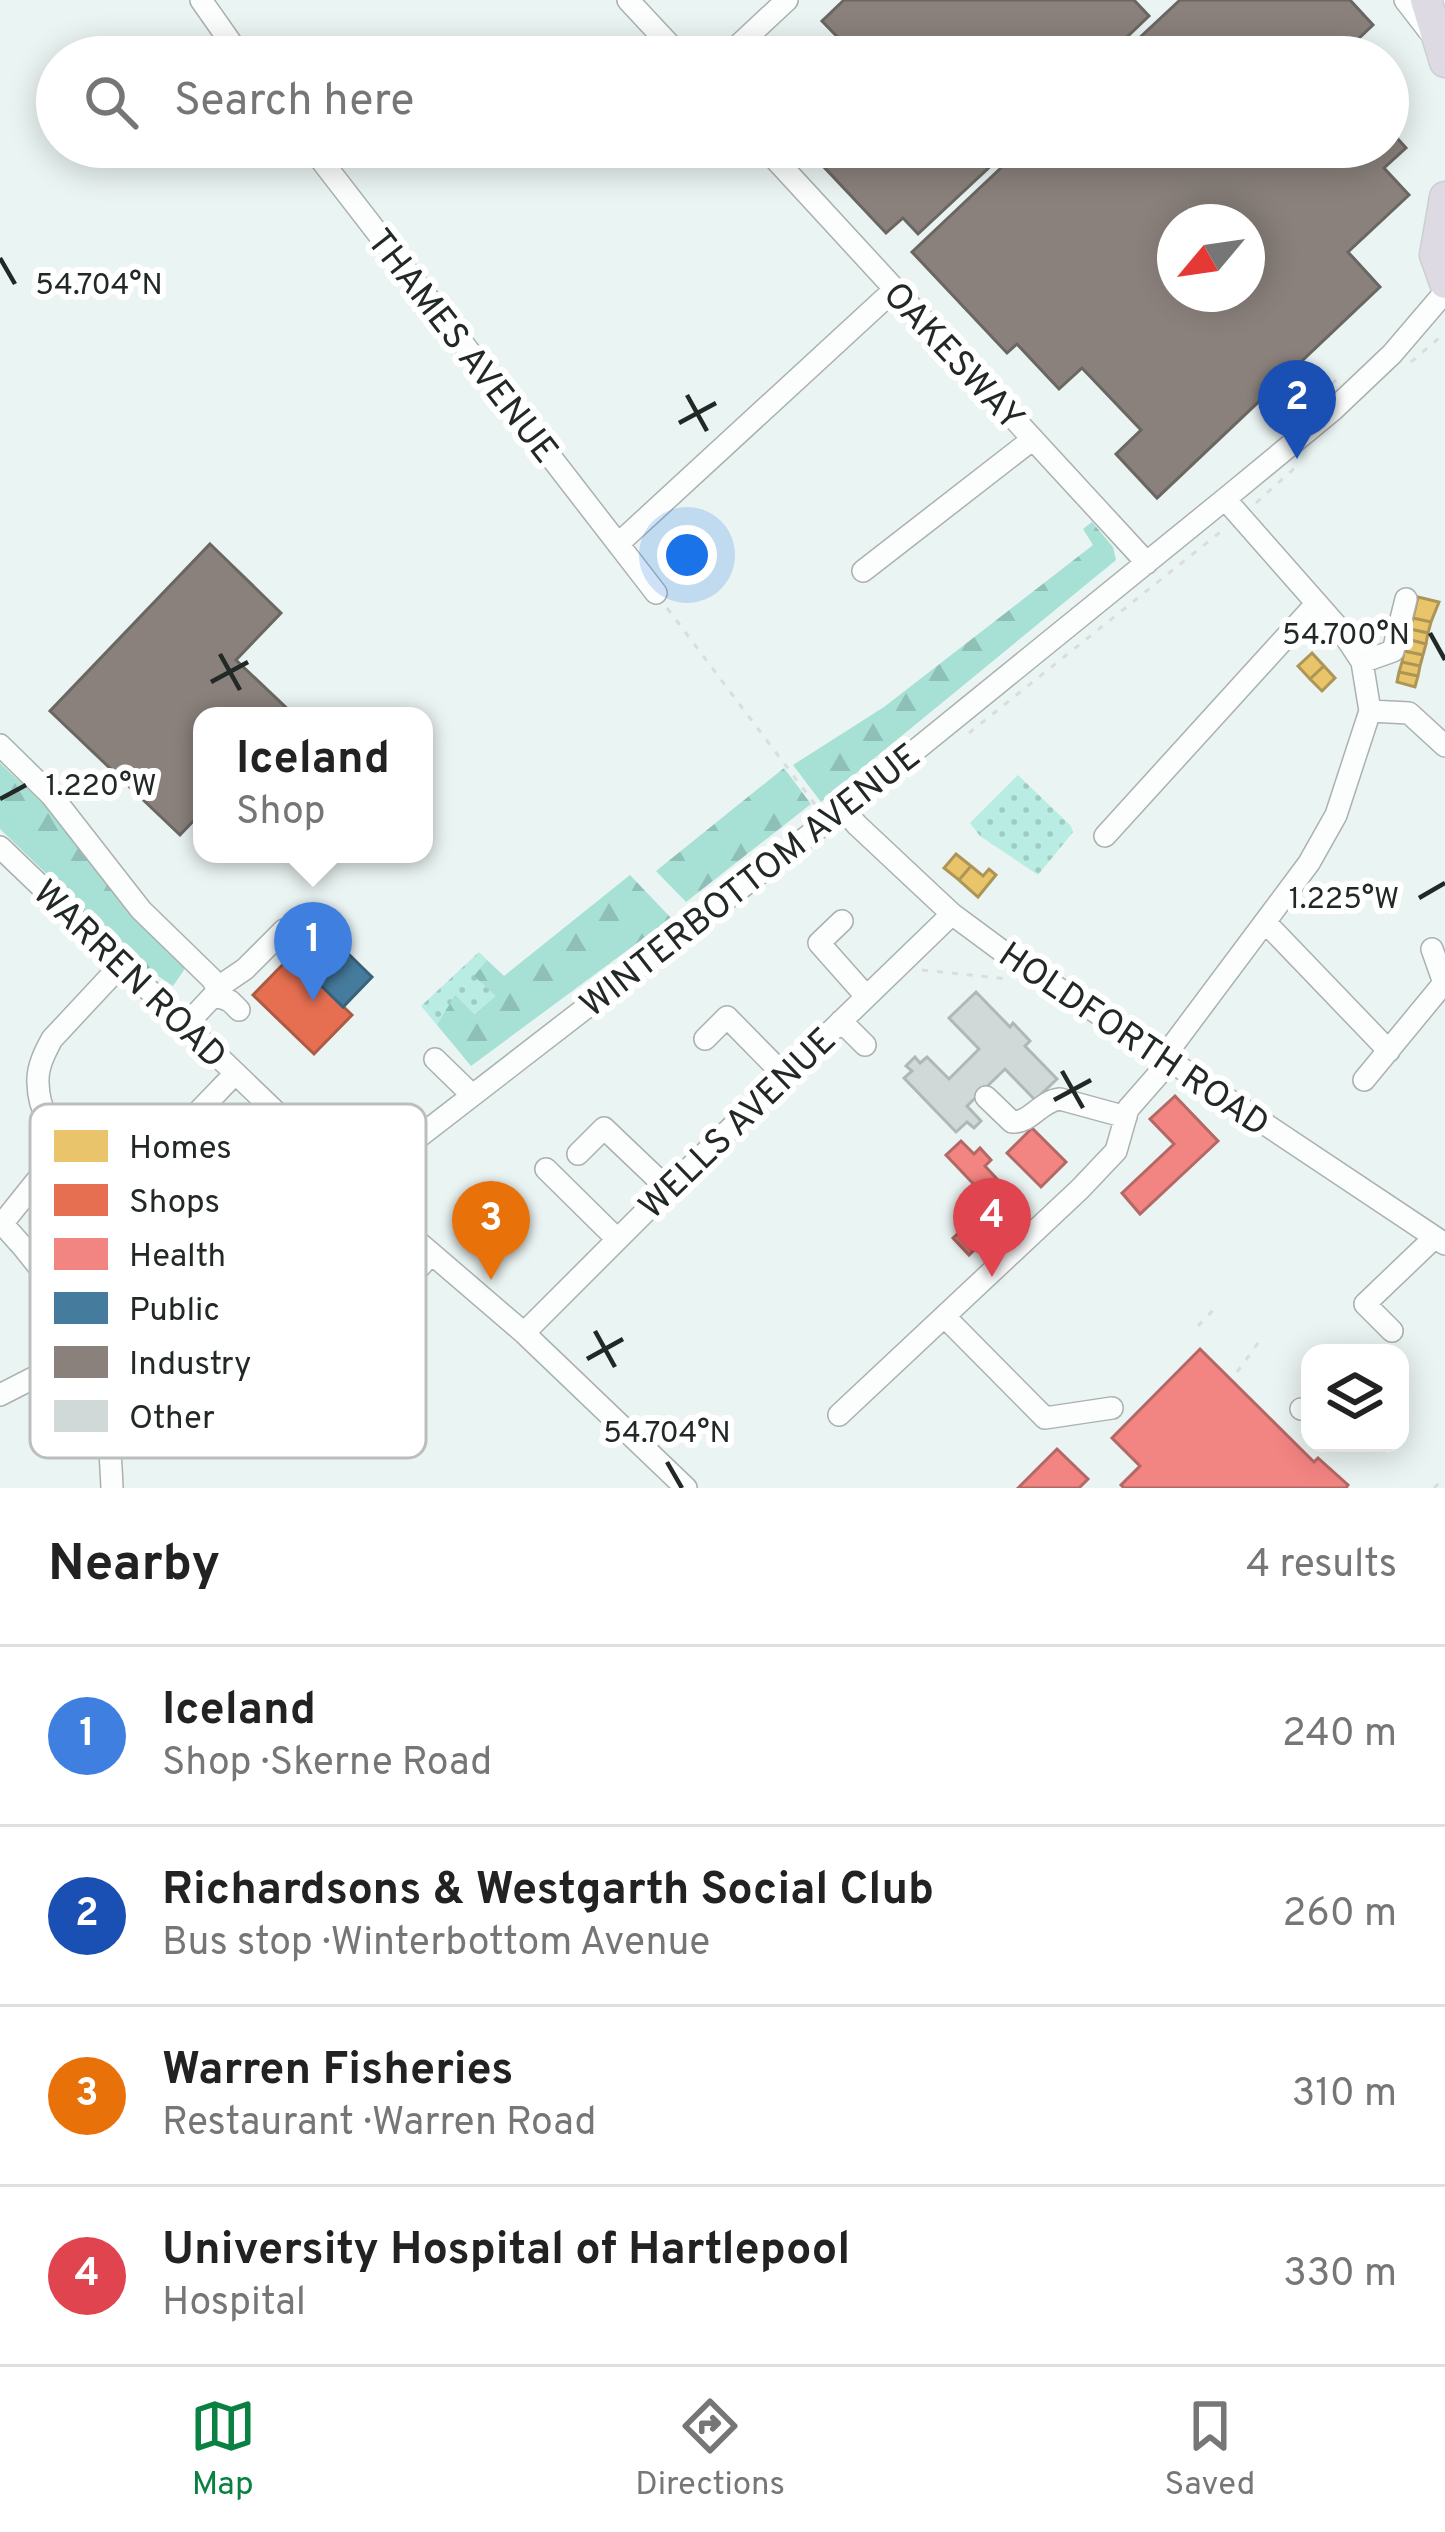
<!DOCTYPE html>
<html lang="en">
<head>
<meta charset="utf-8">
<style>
  body { margin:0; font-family:Overpass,sans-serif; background:#f6f6f6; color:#222 }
  .controls { position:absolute; right:36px; bottom:36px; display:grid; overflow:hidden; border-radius:24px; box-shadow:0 6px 30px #0003 }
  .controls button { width:108px; height:108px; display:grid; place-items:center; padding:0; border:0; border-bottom:3px solid #e0e0e0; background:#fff; color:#222; font:60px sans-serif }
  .compass { position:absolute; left:1157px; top:204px; width:108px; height:108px; border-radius:50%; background:#fff; box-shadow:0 6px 30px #0003; rotate:241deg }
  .you { position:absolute; left:687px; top:555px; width:42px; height:42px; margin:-30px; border:9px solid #fff; border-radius:50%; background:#1a73e8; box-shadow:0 0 0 18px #1a73e833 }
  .badge { display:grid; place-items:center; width:78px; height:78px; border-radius:50%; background:#0b8043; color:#fff; font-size:39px; font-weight:700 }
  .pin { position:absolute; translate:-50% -99px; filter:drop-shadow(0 3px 6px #0008) }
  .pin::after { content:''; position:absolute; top:63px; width:42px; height:36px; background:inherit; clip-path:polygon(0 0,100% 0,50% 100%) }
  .popup { position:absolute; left:193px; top:707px; width:240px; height:156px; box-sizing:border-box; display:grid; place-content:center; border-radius:24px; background:#fff; filter:drop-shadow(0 3px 9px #0005); font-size:39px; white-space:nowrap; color:#767676 }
  .popup b { font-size:45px; color:#222 }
  .popup::after { content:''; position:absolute; left:50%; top:100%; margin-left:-24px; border:24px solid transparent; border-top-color:#fff }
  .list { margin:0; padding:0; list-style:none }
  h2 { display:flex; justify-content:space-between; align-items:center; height:156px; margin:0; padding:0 48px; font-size:51px }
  h2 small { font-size:39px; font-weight:400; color:#767676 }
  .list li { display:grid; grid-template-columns:78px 1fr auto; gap:36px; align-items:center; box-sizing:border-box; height:180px; padding:0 48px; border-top:3px solid #e0e0e0 }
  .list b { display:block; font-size:45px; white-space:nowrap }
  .list p { margin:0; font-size:39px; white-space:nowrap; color:#767676 }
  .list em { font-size:39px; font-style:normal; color:#767676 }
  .icon { flex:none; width:66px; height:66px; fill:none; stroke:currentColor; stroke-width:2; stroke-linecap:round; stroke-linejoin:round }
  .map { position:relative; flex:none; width:1445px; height:1488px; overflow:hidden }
  .search { position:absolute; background:#fff; box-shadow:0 6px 30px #0003; left:36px; right:36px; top:36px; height:132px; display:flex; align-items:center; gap:30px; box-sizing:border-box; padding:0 42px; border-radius:66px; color:#767676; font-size:45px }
  .sheet { height:876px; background:#fff }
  nav { display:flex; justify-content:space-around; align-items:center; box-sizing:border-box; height:168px; border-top:3px solid #e0e0e0; background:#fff; font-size:33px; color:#767676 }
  nav a { display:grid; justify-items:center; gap:6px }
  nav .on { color:#0b8043 }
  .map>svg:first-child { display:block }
  .grass { fill:url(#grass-dots) }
  .forest { fill:url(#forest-firs) }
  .homes { fill:#e9c46a; stroke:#ad9556; stroke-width:3 }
  .shops { fill:#e76f51; stroke:#ac5a44; stroke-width:3 }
  .health { fill:#f28482; stroke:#b36866; stroke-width:3 }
  .public { fill:#457b9d; stroke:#3a6279; stroke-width:3 }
  .industry { fill:#8a817c; stroke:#6a6662; stroke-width:3; fill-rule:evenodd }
  .building { fill:#d1d9d8; stroke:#b0b8b6; stroke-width:3 }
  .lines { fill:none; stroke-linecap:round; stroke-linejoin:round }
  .minor-casing { stroke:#aab1af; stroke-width:24 }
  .highway-casing { stroke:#cbd0cf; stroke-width:33 }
  .path { stroke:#dadddc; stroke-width:3; stroke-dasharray:6 9; stroke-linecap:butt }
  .minor { stroke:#fcfdfd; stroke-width:21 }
  .highway { stroke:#dddae4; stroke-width:30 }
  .ticks { fill:none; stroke:#212826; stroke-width:4.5 }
  .labels { text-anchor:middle; stroke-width:12; stroke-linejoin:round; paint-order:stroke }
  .street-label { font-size:36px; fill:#212826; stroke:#fff }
  .key { fill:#fff; stroke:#bcbebe; stroke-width:3 }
  .key-label { font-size:33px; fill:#212826 }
  .ticks-label { font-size:30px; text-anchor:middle; fill:#212826; stroke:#fff; stroke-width:12; stroke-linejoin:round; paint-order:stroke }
</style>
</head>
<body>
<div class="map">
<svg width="1445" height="1488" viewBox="0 0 1445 1488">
  <defs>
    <pattern id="grass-dots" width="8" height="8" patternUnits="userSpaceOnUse" patternTransform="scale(3)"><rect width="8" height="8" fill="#b9ede3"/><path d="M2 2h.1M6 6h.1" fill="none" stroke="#9fcbc3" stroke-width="1.8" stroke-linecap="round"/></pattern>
    <pattern id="forest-firs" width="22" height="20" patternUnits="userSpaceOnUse" patternTransform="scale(3)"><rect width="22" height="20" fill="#a7e0d5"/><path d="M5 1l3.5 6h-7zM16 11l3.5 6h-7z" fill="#8fc0b7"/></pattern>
  </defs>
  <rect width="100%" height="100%" fill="#eaf4f2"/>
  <!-- grass -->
  <path class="grass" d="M1018 775 1071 826 1073 832 1038 875 980 836 970 823Z
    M479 952 487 960 475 976 497 996 473 1014 455 996 437 1025 421 1006Z"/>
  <!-- forest -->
  <path class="forest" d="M1092 522 1113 547 1116 560 821 802 793 765 884 707 1093 545 1083 529Z
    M0 763 51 811 130 914 186 967 173 986 140 964 0 829Z
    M784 768 811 804 686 902 656 871Z
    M630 875 671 918 471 1066 437 1025 455 995 474 1014 496 996 474 976 487 960 504 976Z"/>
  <!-- homes -->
  <path class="homes" d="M1418 597 1439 602 1431 622 1413 618Z
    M1413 618 1431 622 1428 633 1410 629Z
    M1410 629 1428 633 1426 644 1407 639Z
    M1407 639 1426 644 1423 655 1404 651Z
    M1404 651 1423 655 1420 666 1402 662Z
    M1312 653 1324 666 1310 679 1298 666Z
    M1402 662 1420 666 1418 676 1399 672Z
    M1324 666 1335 678 1322 691 1310 679Z
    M1399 672 1418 676 1415 687 1397 682Z
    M956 854 971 866 959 880 944 868Z
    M971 866 983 876 989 869 996 875 978 897 959 880Z"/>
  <!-- shops -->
  <path class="shops" d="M291 956 352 1015 314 1054 253 995Z"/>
  <!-- health -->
  <path class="health" d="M1175 1096 1218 1141 1140 1214 1122 1193 1174 1144 1150 1119Z
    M1032 1128 1066 1162 1041 1187 1007 1153Z
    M961 1141 974 1154 980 1148 991 1160 985 1166 997 1179 982 1193 946 1155Z
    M1004 1192 1016 1205 1007 1213 995 1200Z
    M992 1202 1007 1219 996 1229 1003 1237 990 1249 983 1241 969 1255 953 1238Z
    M1200 1349 1314 1462 1318 1458 1348 1485 1346 1488H1124L1121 1485 1140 1466 1112 1438Z
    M1057 1449 1088 1479 1079 1488H1018Z"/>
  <!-- public -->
  <path class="public" d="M320 926 372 977 343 1007 291 956Z"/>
  <!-- industry -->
  <path class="industry" d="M844 0H1134L1149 16 1106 57H839L848 48 822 21Z
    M1180 0H1350L1373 25 1339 57H1119Z
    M1388 128 1406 148 1384 168 1409 195 1348 252 1380 287 1157 498 1116 454 1141 430 1082 368 1059 389 1017 344 1007 353 912 252 1023 147H1388ZM1175 222H1247V294H1175Z
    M805 147H1011L918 234 903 218 886 233Z
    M210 544 281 613 236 660 294 715 202 716V812L180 835 50 711Z"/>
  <!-- building -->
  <path class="building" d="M976 992 1010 1027 1013 1023 1030 1041 1025 1046 1057 1079 1035 1100 1005 1069 967 1106 981 1121 974 1128 967 1122 956 1132 904 1078 912 1071 906 1066 915 1057 920 1063 927 1057 949 1079 979 1049 949 1018Z"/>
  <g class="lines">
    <defs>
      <path id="minor" d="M201 0 241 57
        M628 0 681 57
        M1405 0 1429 31
        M726 57 787 0
        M311 147 656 593
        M764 147 1147 563
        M618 544 895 289
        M863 571 1033 439
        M1362 662 1393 651 1406 599
        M1370 711 1409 713 1445 746
        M0 745 52 796 141 910 212 979 217 988 214 995 186 1025
        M843 809 857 825 952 914 1021 965 1115 1024 1445 1244
        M1105 836 1316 604
        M0 847 354 1187 524 1333 686 1488
        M842 921 819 943 866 996
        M1266 923 1389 1051
        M122 964 52 1039C45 1052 37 1067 38 1083 39 1138 93 1172 144 1155 169 1147 214 1094 235 1074
        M217 988 245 969 284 930
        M214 995 230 1001 239 1010
        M841 1021 865 1045
        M705 1039 727 1017 784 1075
        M1164 1057 1309 863 1336 815 1370 711 1362 662 1343 633 1225 499
        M435 1059 472 1095
        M1364 1080 1444 983 1432 949
        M986 1097 1012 1122C1031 1123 1040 1101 1060 1099L1126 1117
        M578 1154 604 1128 668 1189
        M546 1169 617 1239
        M0 1222C38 1260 65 1302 90 1349
        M2 1224 66 1144
        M390 1300 431 1254
        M945 1317 1045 1418 1112 1408
        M1392 1331 1365 1304 1434 1238
        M524 1333 668 1189 952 914
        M86 1351C107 1395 110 1440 112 1488
        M0 1395 133 1327 215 1279 354 1187 843 809 1225 499 1333 410 1392 354 1445 292
        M1301 1409 1310 1410
        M839 1415 1080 1189 1116 1151 1128 1109 1170 1061"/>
      <path id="highway" d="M1426 0 1445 62
        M1445 197 1435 255 1445 283"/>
    </defs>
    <!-- minor casing -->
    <use href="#minor" class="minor-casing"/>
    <!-- highway casing -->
    <use href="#highway" class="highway-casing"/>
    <!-- path -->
    <path class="path" d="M1411 362 1445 333
      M1298 413 1336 380
      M1256 503 1298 465
      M667 608 817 807
      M969 733 1224 529
      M922 970 1008 979
      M1198 1326 1219 1304
      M1237 1372 1261 1339
      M1434 1488 1445 1478"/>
    <!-- minor -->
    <use href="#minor" class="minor"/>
    <!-- highway -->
    <use href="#highway" class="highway"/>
  </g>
  <!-- ticks -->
  <path class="ticks" d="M0 258 15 284M687 395 707 431M679 423 716 403M1430 633 1445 660M220 654 240 690M211 682 248 662M0 799 26 785M1419 898 1445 883M1062 1071 1083 1108M1054 1100 1091 1080M595 1331 615 1367M587 1359 623 1339M667 1462 682 1488"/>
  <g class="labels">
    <!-- street labels -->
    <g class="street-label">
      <text transform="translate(464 345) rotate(52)" y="13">THAMES AVENUE</text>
      <text transform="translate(955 355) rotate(47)" y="13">OAKESWAY</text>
      <text transform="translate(749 879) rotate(-38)" y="13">WINTERBOTTOM AVENUE</text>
      <text transform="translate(131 973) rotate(44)" y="13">WARREN ROAD</text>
      <text transform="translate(1135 1038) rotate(34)" y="13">HOLDFORTH ROAD</text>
      <text transform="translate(736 1122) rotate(-44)" y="13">WELLS AVENUE</text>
    </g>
  </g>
  <!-- legend -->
  <rect x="30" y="1104" width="396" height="354" rx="18" class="key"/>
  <rect x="54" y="1130" width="54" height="32" fill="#e9c46a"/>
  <rect x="54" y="1184" width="54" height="32" fill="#e76f51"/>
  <rect x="54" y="1238" width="54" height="32" fill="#f28482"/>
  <rect x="54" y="1292" width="54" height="32" fill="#457b9d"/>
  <rect x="54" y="1346" width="54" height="32" fill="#8a817c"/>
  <rect x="54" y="1400" width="54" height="32" fill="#d1d9d8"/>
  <g class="key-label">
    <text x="129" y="1158">Homes</text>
    <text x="129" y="1212">Shops</text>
    <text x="129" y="1266">Health</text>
    <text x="129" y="1320">Public</text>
    <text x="129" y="1374">Industry</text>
    <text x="129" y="1428">Other</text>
  </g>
  <g class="ticks-label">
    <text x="99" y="294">54.704°N</text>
    <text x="1346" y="644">54.700°N</text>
    <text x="101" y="795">1.220°W</text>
    <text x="1344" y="908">1.225°W</text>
    <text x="667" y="1442">54.704°N</text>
  </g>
</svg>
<div class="controls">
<button><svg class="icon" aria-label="layers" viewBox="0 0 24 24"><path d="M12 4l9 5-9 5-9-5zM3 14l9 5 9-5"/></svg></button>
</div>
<svg class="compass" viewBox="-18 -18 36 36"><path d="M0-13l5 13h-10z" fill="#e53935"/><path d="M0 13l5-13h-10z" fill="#767676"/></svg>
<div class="you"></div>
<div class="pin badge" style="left:313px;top:1001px;background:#3f7fe0">1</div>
<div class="popup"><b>Iceland</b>Shop</div>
<div class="pin badge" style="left:1297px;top:459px;background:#1a4fb4">2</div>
<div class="pin badge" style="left:491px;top:1280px;background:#e8710a">3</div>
<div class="pin badge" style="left:992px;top:1277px;background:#e0444e">4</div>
<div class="search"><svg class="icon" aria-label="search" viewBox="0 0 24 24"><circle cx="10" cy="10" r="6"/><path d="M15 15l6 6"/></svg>Search here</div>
</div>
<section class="sheet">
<h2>Nearby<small>4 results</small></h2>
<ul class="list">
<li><span class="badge" style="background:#3f7fe0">1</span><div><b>Iceland</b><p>Shop · Skerne Road</p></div><em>240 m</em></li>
<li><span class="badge" style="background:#1a4fb4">2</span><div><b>Richardsons &amp; Westgarth Social Club</b><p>Bus stop · Winterbottom Avenue</p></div><em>260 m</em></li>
<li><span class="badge" style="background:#e8710a">3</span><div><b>Warren Fisheries</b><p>Restaurant · Warren Road</p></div><em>310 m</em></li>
<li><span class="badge" style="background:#e0444e">4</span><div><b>University Hospital of Hartlepool</b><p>Hospital</p></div><em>330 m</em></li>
</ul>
</section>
<nav>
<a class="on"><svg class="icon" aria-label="map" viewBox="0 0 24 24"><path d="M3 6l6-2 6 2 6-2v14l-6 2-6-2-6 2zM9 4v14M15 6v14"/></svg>Map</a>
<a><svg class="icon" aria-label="directions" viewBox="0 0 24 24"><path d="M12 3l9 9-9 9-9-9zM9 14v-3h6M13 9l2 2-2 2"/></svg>Directions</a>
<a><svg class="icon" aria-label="saved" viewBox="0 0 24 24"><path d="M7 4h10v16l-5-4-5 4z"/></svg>Saved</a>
</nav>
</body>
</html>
